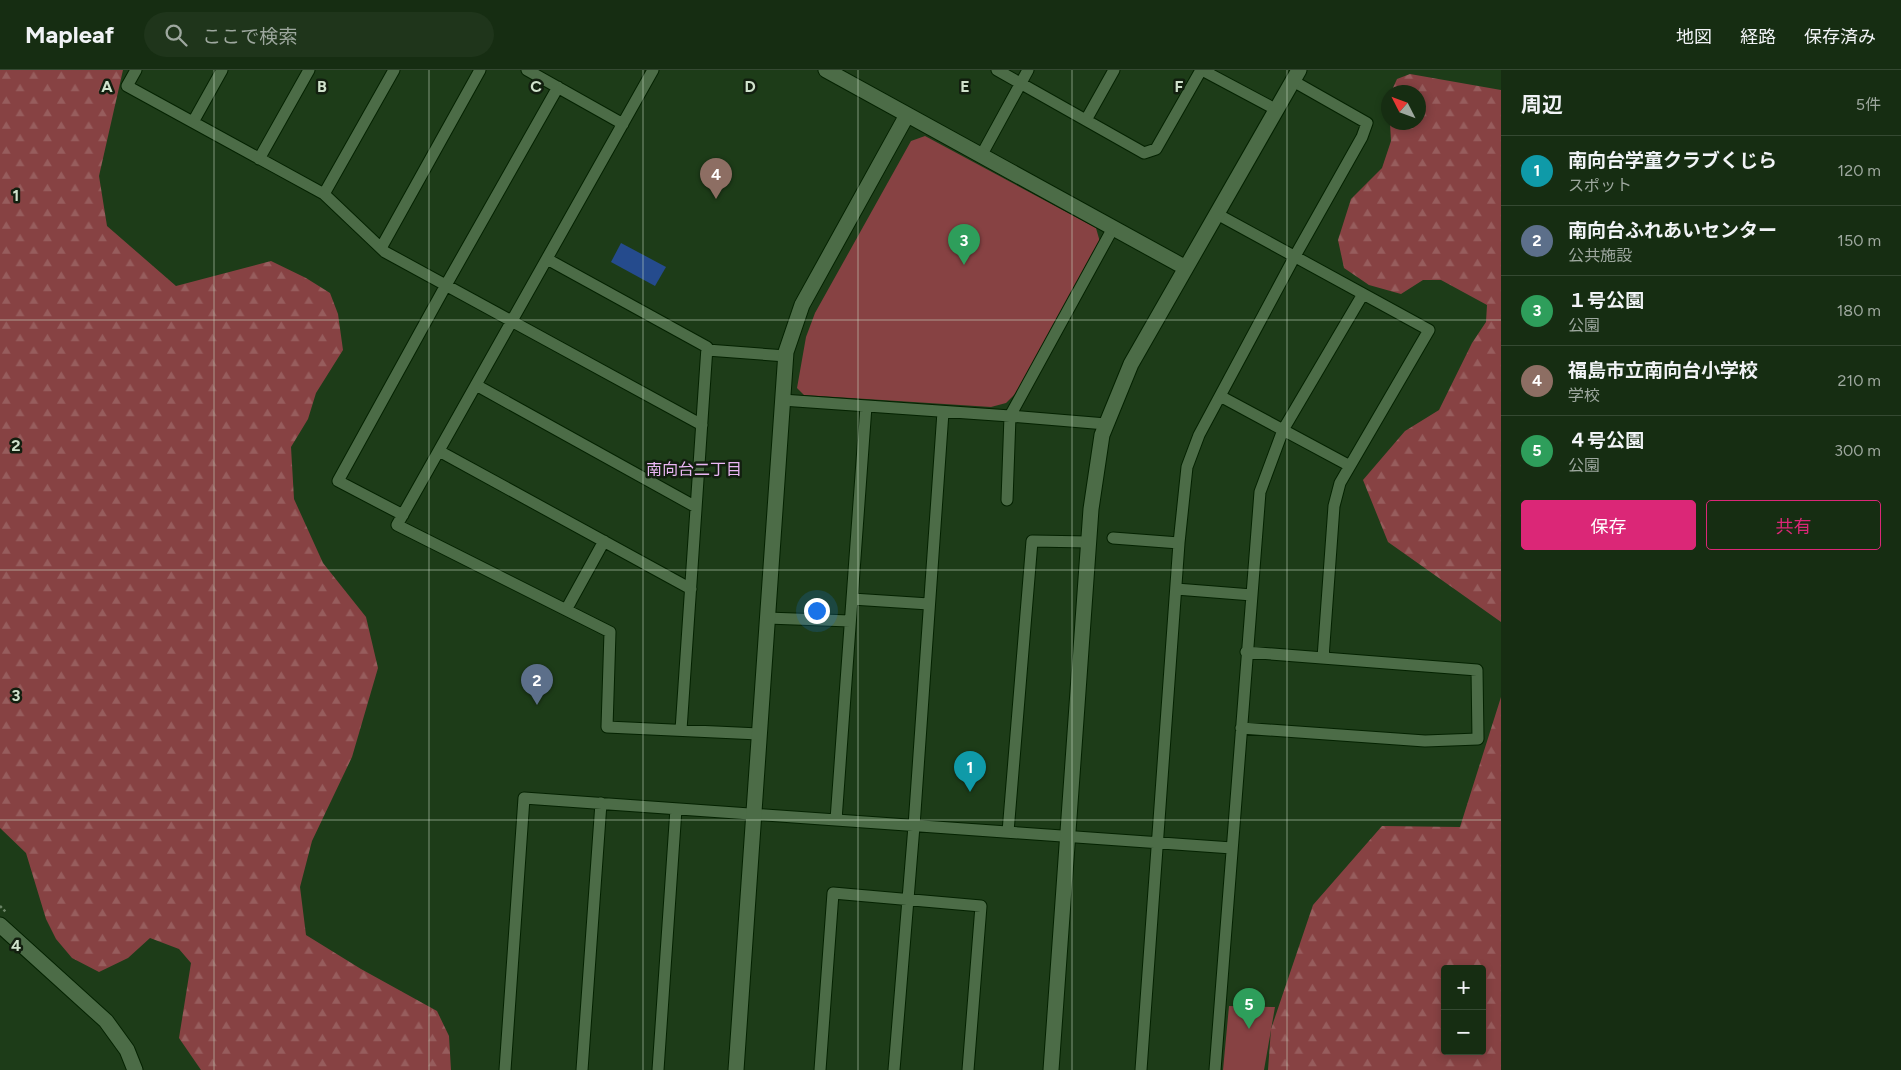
<!DOCTYPE html>
<html lang="ja">
<head>
<meta charset="utf-8">
<style>
  body { margin:0; font-family:Figtree,"Noto Sans JP",sans-serif; background:#1f351b; color:#f1f3f6 }
  .controls { position:absolute; right:15px; bottom:15px; display:grid; overflow:hidden; border-radius:5px; box-shadow:0 2px 8px #0003 }
  .controls button { width:45px; height:45px; display:grid; place-items:center; padding:0; border:0; border-bottom:1px solid #354932; background:#162d12; color:#f1f3f6; font:25px sans-serif }
  .compass { position:absolute; left:1381px; top:15px; width:45px; height:45px; border-radius:50%; background:#162d12; box-shadow:0 2px 8px #0003; rotate:312deg }
  .you { position:absolute; left:816px; top:540px; width:18px; height:18px; margin:-12px; border:4px solid #fff; border-radius:50%; background:#1a73e8; box-shadow:0 0 0 8px #1a73e833 }
  .badge { display:grid; place-items:center; width:32px; height:32px; border-radius:50%; background:#db2777; color:#fff; font-size:16px; font-weight:700 }
  .pin { position:absolute; translate:-50% -41px; filter:drop-shadow(0 1px 2px #0008) }
  .pin::after { content:''; position:absolute; top:26px; width:18px; height:15px; background:inherit; clip-path:polygon(0 0,100% 0,50% 100%) }
  .list { margin:0; padding:0; list-style:none }
  h2 { display:flex; justify-content:space-between; align-items:center; height:65px; margin:0; padding:0 20px; font-size:21px }
  h2 small { font-size:16px; font-weight:400; color:#9ea89f }
  .list li { display:grid; grid-template-columns:32px 1fr auto; gap:15px; align-items:center; box-sizing:border-box; height:70px; padding:0 20px; border-top:1px solid #354932 }
  .list b { display:block; font-size:19px; white-space:nowrap }
  .list p { margin:0; font-size:16px; white-space:nowrap; color:#9ea89f }
  .list em { font-size:16px; font-style:normal; color:#9ea89f }
  .actions { display:flex; gap:10px; padding:15px 20px }
  .actions a { flex:1; padding:11px 0; border:1px solid #db2777; border-radius:5px; text-align:center; font-size:18px; color:#db2777 }
  .actions .main { background:#db2777; color:#fff }
  .icon { flex:none; width:28px; height:28px; fill:none; stroke:currentColor; stroke-width:2; stroke-linecap:round; stroke-linejoin:round }
  .map { position:relative; flex:none; width:1501px; height:1000px; overflow:hidden }
  header { display:flex; align-items:center; gap:30px; box-sizing:border-box; height:70px; padding:0 25px; background:#162d12; border-bottom:1px solid #354932 }
  header strong { font-size:24px }
  nav { display:flex; gap:28px; margin-inline-start:auto; font-size:18px }
  .search { width:350px; height:45px; background:#1f351b; display:flex; align-items:center; gap:12px; box-sizing:border-box; padding:0 18px; border-radius:28px; color:#9ea89f; font-size:19px }
  main { display:flex }
  aside { flex:1; background:#162d12 }
  .map>svg:first-child { display:block }
  .forest { fill:url(#forest-firs); fill-rule:evenodd }
  .park { fill:#874243 }
  .water { fill:#254b8d }
  .lines { fill:none; stroke-linecap:round; stroke-linejoin:round }
  .street-casing { stroke:#042201; stroke-width:13 }
  .secondary-casing { stroke:#042201; stroke-width:17 }
  .path { stroke:#6b8466; stroke-width:2.5; stroke-dasharray:2.5 2.5; stroke-linecap:butt }
  .street { stroke:#4c6c47; stroke-width:11 }
  .secondary { stroke:#4c6c47; stroke-width:15 }
  .grid { fill:none; stroke:#d0e2cc; stroke-width:1; stroke-opacity:0.55 }
  .labels { text-anchor:middle; stroke-width:5; stroke-linejoin:round; paint-order:stroke }
  .neighbourhood-label { font-size:16px; fill:#eab6f4; stroke:#121f0f }
  .grid-label { font-size:16px; text-anchor:middle; font-weight:bold; fill:#d0e2cc; stroke:#121f0f; stroke-width:5; stroke-linejoin:round; paint-order:stroke }
</style>
</head>
<body>
<header>
<strong>Mapleaf</strong>
<div class="search"><svg class="icon" aria-label="search" viewBox="0 0 24 24"><circle cx="10" cy="10" r="6"/><path d="M15 15l6 6"/></svg>ここで検索</div>
<nav><a>地図</a><a>経路</a><a>保存済み</a></nav>
</header>
<main>
<div class="map">
<svg width="1501" height="1000" viewBox="0 0 1501 1000">
  <defs>
    <pattern id="forest-firs" width="22" height="20" patternUnits="userSpaceOnUse" patternTransform="scale(1.25)"><rect width="22" height="20" fill="#874243"/><path d="M5 1l3.5 6h-7zM16 11l3.5 6h-7z" fill="#975d5d"/></pattern>
  </defs>
  <rect width="100%" height="100%" fill="#1d3c18"/>
  <!-- forest -->
  <path class="forest" d="M0 0H123L99 106 107 156 176 216 271 191 306 208 330 223 338 244 343 280 316 323 308 349 291 377 294 429 323 493 366 547 378 598 352 687 312 771 300 817 306 865 361 899 437 941 449 966 451 1000H201L179 968 191 893 179 879 150 868 128 888 99 902 72 888 56 869 46 849 26 783 0 758Z
    M1410 4 1501 20V552L1388 472 1363 410 1405 361 1439 340 1472 273 1486 252 1487 235 1441 210H1423L1401 224 1369 215 1344 198 1338 170 1351 129 1382 98 1391 71 1390 53 1418 52V22H1391L1397 9Z
    M1501 627V1000H1268L1271 959 1313 835 1382 756 1460 757ZM1445 899H1482V981H1445Z"/>
  <!-- park -->
  <path class="park" d="M925 66 1096 158 1100 172 1018 321 1006 333 991 337 804 325 797 318 806 267 815 243 911 71Z
    M1229 936 1275 937 1264 1000H1223Z"/>
  <!-- water -->
  <path class="water" d="M621 173 666 197 655 216 611 192Z"/>
  <g class="lines">
    <defs>
      <path id="street" d="M136 0 127 16 324 124 385 182 702 355
        M527 0 623 54
        M653 0 397 455 610 562 607 657 759 664
        M997 0 1144 83 1156 79 1201 0
        M1202 0 1277 40
        M1086 50 1114 0
        M193 52 222 0
        M981 86 1028 0
        M259 89 309 0
        M324 124 394 0
        M1217 144 1429 260 1340 413 1334 436 1323 588
        M381 178 480 0
        M547 189 707 277 681 660
        M707 280 786 286
        M476 315 696 437
        M1220 326 1350 396
        M782 330 1010 346 1113 158
        M439 381 691 519
        M1007 430 1010 346 1106 354
        M403 445 338 411 446 215 558 17
        M1113 468 1179 473
        M1176 519 1252 525
        M852 529 929 534
        M566 540 604 471
        M767 548 850 551
        M1241 658 1425 671 1478 669 1477 600 1246 582
        M836 750 866 336
        M1008 762 1032 471 1089 472
        M505 1000 524 728 1232 778
        M582 1000 601 733
        M658 1000 676 739
        M820 1000 833 823 981 836 968 1000
        M894 1000 914 756 943 342
        M1141 1000 1179 473 1187 397 1199 365 1295 186 1362 67 1367 53 1293 11
        M1215 1000 1260 422 1283 360 1363 224"/>
      <path id="secondary" d="M826 0 1186 198
        M0 855 106 951 127 980 135 1000
        M736 1000 786 282 802 235 907 45
        M1051 1000 1091 439 1102 365 1131 294 1299 0"/>
    </defs>
    <!-- street casing -->
    <use href="#street" class="street-casing"/>
    <!-- secondary casing -->
    <use href="#secondary" class="secondary-casing"/>
    <!-- path -->
    <path class="path" d="M0 836 6 842"/>
    <!-- street -->
    <use href="#street" class="street"/>
    <!-- secondary -->
    <use href="#secondary" class="secondary"/>
  </g>
  <!-- grid -->
  <path class="grid" d="M214 0V1000M429 0V1000M643 0V1000M858 0V1000M1072 0V1000M1287 0V1000M0 250H1501M0 500H1501M0 750H1501"/>
  <g class="labels">
    <!-- neighbourhood labels -->
    <g class="neighbourhood-label">
      <text x="694" y="405">南向台二丁目</text>
    </g>
  </g>
  <g class="grid-label">
    <text x="107" y="22">A</text>
    <text x="322" y="22">B</text>
    <text x="536" y="22">C</text>
    <text x="750" y="22">D</text>
    <text x="965" y="22">E</text>
    <text x="1179" y="22">F</text>
    <text x="16" y="131">1</text>
    <text x="16" y="381">2</text>
    <text x="16" y="631">3</text>
    <text x="16" y="881">4</text>
  </g>
</svg>
<div class="controls">
<button>+</button>
<button>−</button>
</div>
<svg class="compass" viewBox="-18 -18 36 36"><path d="M0-13l5 13h-10z" fill="#e53935"/><path d="M0 13l5-13h-10z" fill="#9ea89f"/></svg>
<div class="you"></div>
<div class="pin badge" style="left:970px;top:722px;background:#0f9aa8">1</div>
<div class="pin badge" style="left:537px;top:635px;background:#5c6f8a">2</div>
<div class="pin badge" style="left:964px;top:195px;background:#2e9e5b">3</div>
<div class="pin badge" style="left:716px;top:129px;background:#8d6e63">4</div>
<div class="pin badge" style="left:1249px;top:959px;background:#2e9e5b">5</div>
</div>
<aside>
<h2>周辺<small>5件</small></h2>
<ul class="list">
<li><span class="badge" style="background:#0f9aa8">1</span><div><b>南向台学童クラブくじら</b><p>スポット</p></div><em>120 m</em></li>
<li><span class="badge" style="background:#5c6f8a">2</span><div><b>南向台ふれあいセンター</b><p>公共施設</p></div><em>150 m</em></li>
<li><span class="badge" style="background:#2e9e5b">3</span><div><b>１号公園</b><p>公園</p></div><em>180 m</em></li>
<li><span class="badge" style="background:#8d6e63">4</span><div><b>福島市立南向台小学校</b><p>学校</p></div><em>210 m</em></li>
<li><span class="badge" style="background:#2e9e5b">5</span><div><b>４号公園</b><p>公園</p></div><em>300 m</em></li>
</ul>
<div class="actions"><a class="main">保存</a><a>共有</a></div>
</aside>
</main>
</body>
</html>
